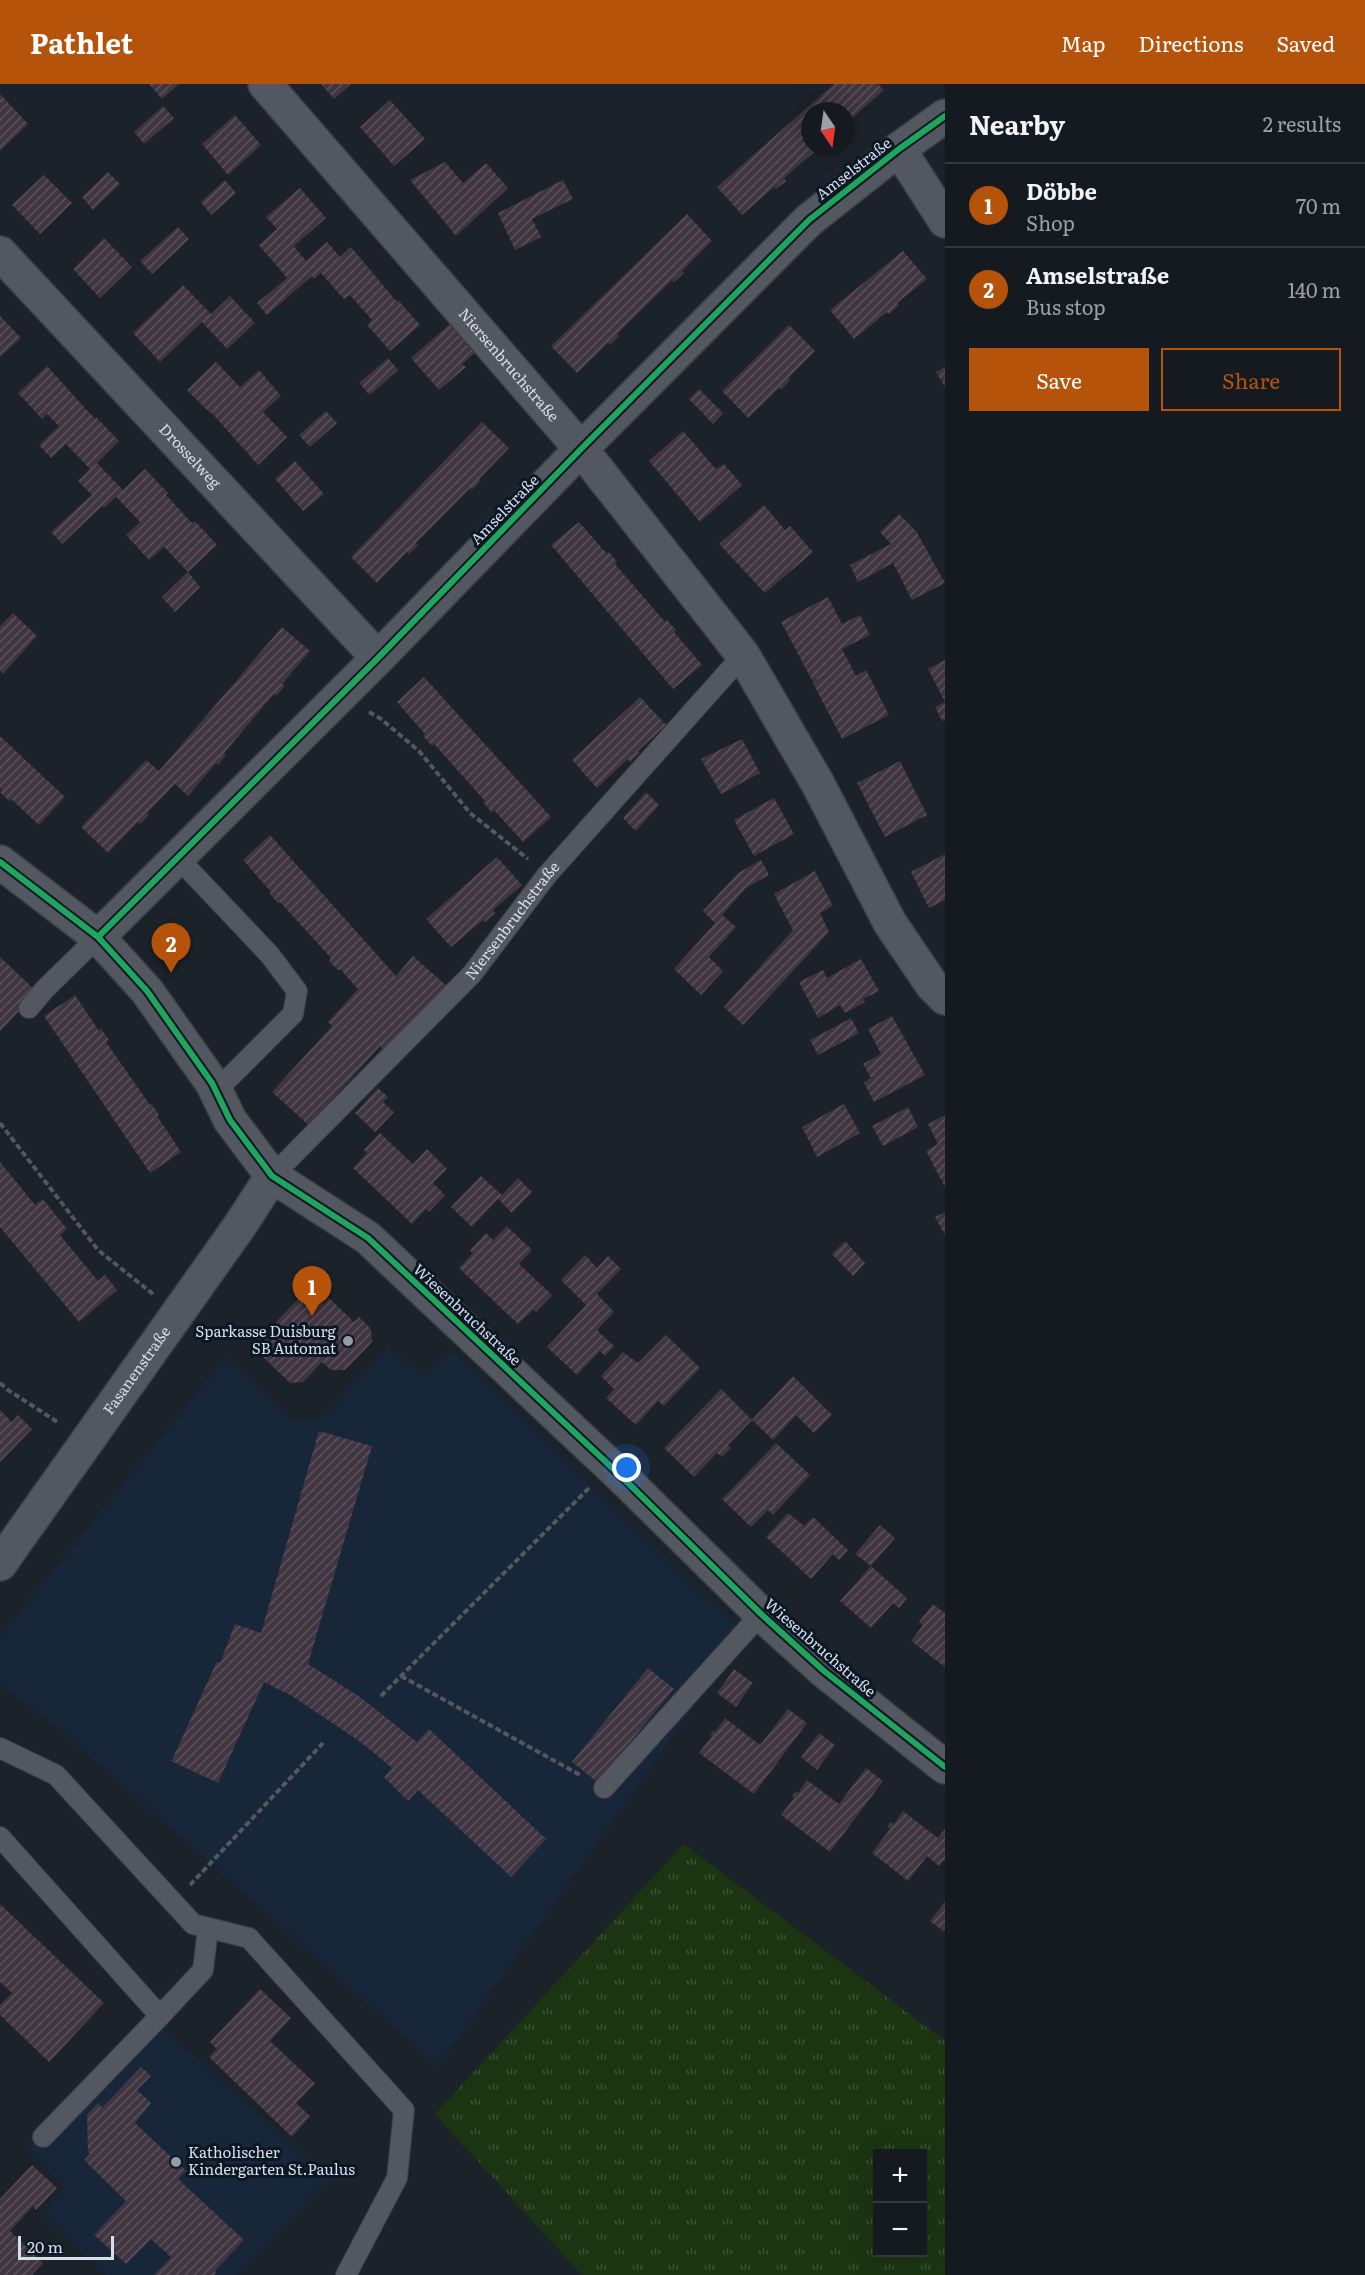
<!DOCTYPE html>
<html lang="en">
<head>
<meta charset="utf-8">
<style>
  body { margin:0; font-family:Literata,serif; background:#21272d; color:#f1f3f6 }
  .controls { position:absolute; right:18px; bottom:18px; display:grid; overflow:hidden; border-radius:0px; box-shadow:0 6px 24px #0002 }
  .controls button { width:54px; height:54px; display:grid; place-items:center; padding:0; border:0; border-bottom:2px solid #33383e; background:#141a20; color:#f1f3f6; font:30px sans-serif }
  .compass { position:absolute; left:801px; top:18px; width:54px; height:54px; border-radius:50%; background:#141a20; box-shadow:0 6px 24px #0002; rotate:167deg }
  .scale { position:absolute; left:18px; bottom:15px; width:96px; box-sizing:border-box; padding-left:6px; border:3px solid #d7dfe9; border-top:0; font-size:16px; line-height:21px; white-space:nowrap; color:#d7dfe9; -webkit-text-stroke:4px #0c1726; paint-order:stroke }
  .you { position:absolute; left:627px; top:1384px; width:21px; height:21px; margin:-15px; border:4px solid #fff; border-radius:50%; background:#1a73e8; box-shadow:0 0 0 9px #1a73e833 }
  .badge { display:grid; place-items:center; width:39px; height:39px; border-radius:50%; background:#b45309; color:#fff; font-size:20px; font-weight:700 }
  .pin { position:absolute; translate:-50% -50px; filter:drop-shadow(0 2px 3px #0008) }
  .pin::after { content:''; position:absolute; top:32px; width:21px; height:18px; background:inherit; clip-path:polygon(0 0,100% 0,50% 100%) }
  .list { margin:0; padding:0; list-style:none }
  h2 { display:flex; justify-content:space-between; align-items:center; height:78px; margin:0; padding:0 24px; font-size:26px }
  h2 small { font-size:20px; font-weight:400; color:#9da1a5 }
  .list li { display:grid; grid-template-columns:39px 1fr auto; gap:18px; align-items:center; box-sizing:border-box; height:84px; padding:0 24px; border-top:2px solid #33383e }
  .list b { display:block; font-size:22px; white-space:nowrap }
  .list p { margin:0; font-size:20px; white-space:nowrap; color:#9da1a5 }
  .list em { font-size:20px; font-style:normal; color:#9da1a5 }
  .actions { display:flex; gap:12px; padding:18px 24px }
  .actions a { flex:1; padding:14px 0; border:2px solid #b45309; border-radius:0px; text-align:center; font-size:21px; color:#b45309 }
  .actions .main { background:#b45309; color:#fff }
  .map { position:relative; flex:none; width:945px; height:2191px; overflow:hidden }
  header { display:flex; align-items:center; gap:36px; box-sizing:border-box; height:84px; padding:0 30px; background:#b45309; color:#fff }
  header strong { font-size:28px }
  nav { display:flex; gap:33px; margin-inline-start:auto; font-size:21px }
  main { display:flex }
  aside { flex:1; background:#141a20 }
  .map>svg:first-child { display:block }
  .built { fill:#182639 }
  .grass { fill:url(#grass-tufts); fill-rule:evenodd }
  .building { fill:url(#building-hatch) }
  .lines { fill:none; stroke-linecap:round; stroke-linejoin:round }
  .lane-casing { stroke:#393e45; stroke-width:22 }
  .street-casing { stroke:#393e45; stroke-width:36 }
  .path { stroke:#53585f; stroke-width:4; stroke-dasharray:6 3; stroke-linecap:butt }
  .lane { stroke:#535860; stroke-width:20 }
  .street { stroke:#535860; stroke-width:33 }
  .cycleway-casing { stroke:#0c1726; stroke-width:10 }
  .cycleway { stroke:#20a55d; stroke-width:6 }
  .poi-dot { fill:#959da6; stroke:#0c1726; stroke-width:2 }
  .labels { text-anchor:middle; stroke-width:6; stroke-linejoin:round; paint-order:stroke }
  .street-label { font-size:15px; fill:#d7dfe9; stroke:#0c1726 }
  .poi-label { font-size:15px; fill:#d7dfe9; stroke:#0c1726; text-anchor:end }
</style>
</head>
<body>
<header>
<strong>Pathlet</strong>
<nav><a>Map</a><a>Directions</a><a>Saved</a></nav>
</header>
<main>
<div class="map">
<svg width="945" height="2191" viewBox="0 0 945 2191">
  <defs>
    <pattern id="grass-tufts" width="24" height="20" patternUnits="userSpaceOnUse" patternTransform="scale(1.5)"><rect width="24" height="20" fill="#1b3513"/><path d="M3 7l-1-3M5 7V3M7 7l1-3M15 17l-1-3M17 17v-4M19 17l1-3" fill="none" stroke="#3b5235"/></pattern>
    <pattern id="building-hatch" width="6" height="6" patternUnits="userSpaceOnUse" patternTransform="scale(1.5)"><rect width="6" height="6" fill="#403540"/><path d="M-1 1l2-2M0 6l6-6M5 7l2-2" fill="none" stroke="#5b525c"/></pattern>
  </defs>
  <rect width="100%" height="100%" fill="#1b222a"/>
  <!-- built -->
  <path class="built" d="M388 1264 425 1293 452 1266 745 1551 438 1982 61 1646 0 1600V1552L226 1274 296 1339 324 1332Z
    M147 1931 268 2038 329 2095 237 2191H106L44 2131 65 2103 24 2061Z"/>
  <!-- grass -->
  <path class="grass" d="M684 1760 945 1957V2191H582L435 2030ZM878 2070H922V2168H878Z"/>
  <!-- building -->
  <path class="building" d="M149 0H179L162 15Z
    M321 0H351L334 15Z
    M834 0H878L884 6 851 35 853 37 846 43V27H810V63H820L784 94 786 97 776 105 774 103 742 131 717 103Z
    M0 10 28 40 0 67Z
    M390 16 425 55 394 82 360 43Z
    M163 22 174 34 144 60 134 48Z
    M235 31 261 61 228 91 202 60Z
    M445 78 463 99 486 79 508 104 456 152 410 96Z
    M108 88 120 100 93 126 82 113Z
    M44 91 72 119 40 150 12 121Z
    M225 96 236 109 211 131 201 118Z
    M563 96 573 115 532 135 541 153 515 166 498 129Z
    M300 104 326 134 294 162 297 166 306 177 327 158 340 173 351 163 397 218 398 216 420 241 390 267 367 241 372 236 350 211 344 215 321 189 314 195 312 192 267 231 257 219 287 194 259 161 277 145 266 133Z
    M687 130 712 157 682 187 684 189 674 198 672 196 617 250 619 252 610 261 608 259 577 289 551 262Z
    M178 143 189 155 152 190 140 177Z
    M104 154 132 183 100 214 73 185Z
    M903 167 927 195 897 219 899 221 889 230 887 228 854 255 830 226Z
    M183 201 211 230 230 212 255 239 227 265 202 238 160 278 133 249Z
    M0 232 21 254 0 273Z
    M451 239 476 268 462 280 466 283 439 306 411 274Z
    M789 241 815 267 788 294 790 296 781 306 779 304 748 334 722 307Z
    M388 274 398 286 370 311 359 299Z
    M216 278 240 303 259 286 281 312 263 328 287 353 258 381 211 328 210 329 187 306Z
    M47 282 95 335 96 333 119 357 97 379 123 406 145 385 168 409 166 411 192 439 195 437 217 461 188 488 200 503 175 528 162 513 188 488 164 463 149 476 126 451 140 438 116 413 104 424 102 422 62 460 51 448 92 411 78 397 90 385 66 360 51 374 39 361 59 342 47 330 42 335 18 309Z
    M945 283V303L936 288Z
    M699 305 723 329 713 340 689 315Z
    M326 327 337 339 310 363 299 351Z
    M482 338 509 364 479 395 481 396 472 406 470 404 416 459 418 461 409 470 407 468 377 499 351 473Z
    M683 347 716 385 724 380 742 401 700 438 649 377Z
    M295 377 324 410 303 427 275 395Z
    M764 421 785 446 790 442 813 468 765 509 719 460Z
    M899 430 916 447 945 499 912 516 893 479 858 498 850 481 891 460 880 448Z
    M579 438 607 470 609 468 617 478 615 480 665 538 667 536 676 546 674 548 702 581 673 605 551 461Z
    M828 513 842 540 860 531 870 551 842 565 856 592 866 586 889 631 842 655 813 599 830 590 813 598 781 538Z
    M13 529 37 552 3 590 0 587V542Z
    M282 543 310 567 282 600 285 602 276 612 274 610 224 669 226 671 218 681 216 679 188 712 175 700 147 729 149 731 140 740 138 738 108 769 81 743 146 676 159 687Z
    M945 576V636L942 637 935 623 945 618 928 585Z
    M424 593 551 733 523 758 494 726 492 729 483 718 485 717 434 660 432 662 423 652 425 650 397 618Z
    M640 613 666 641 638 667 640 669 630 678 628 675 597 704 572 676Z
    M0 652 65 713 39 741 11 715 9 717 0 708 2 706 0 704Z
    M742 655 760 689 721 710 701 675Z
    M900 677 927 731 885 753 857 699Z
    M646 708 659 721 636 747 623 734Z
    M774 714 794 750 754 772 734 736Z
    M270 751 396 892 413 872 448 903 383 966 380 962 320 1029 325 1034 314 1046 272 1008 332 942 328 938 358 905 340 885 338 886 329 877 331 874 280 818 278 819 270 810 271 808 243 776Z
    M945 770V816L929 824 911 788Z
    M497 773 522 801 493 826 495 829 485 838 483 836 451 863 426 835Z
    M761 776 769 791 746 804 722 831 736 843 709 873 723 887 701 911 674 885 715 839 703 827 738 789Z
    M815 787 833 822 820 829 829 848 743 941 724 923 793 846 774 810Z
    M0 873 37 908 0 947Z
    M861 875 879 907 863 915 865 918 845 929 840 921 818 934 799 898 823 886 827 894Z
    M75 911 99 947 101 945 109 956 106 958 150 1021 152 1020 159 1031 157 1032 181 1068 150 1089 44 932Z
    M892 932 925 991 874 1018 864 999 871 994 863 980 881 970 868 945Z
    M851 934 859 949 818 971 810 956Z
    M378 1004 388 1013 383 1018 394 1028 375 1048 355 1029Z
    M844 1020 860 1049 817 1073 802 1043Z
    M908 1023 918 1043 883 1062 872 1042Z
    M945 1031V1103L926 1067 938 1060 928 1040Z
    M380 1049 413 1080 427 1065 447 1085 433 1099 445 1111 429 1128 426 1125 412 1140 353 1084 367 1069 364 1066Z
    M0 1078 35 1121 43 1115 67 1145 60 1151 98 1197 105 1191 117 1206 79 1238 0 1143Z
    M481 1092 502 1111 518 1094 532 1108 512 1129 498 1115 472 1143 451 1123Z
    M945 1128V1151L935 1133Z
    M507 1142 532 1166 519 1180 552 1211 536 1228 533 1226 518 1240 459 1184 473 1169 470 1166 486 1149 493 1156Z
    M845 1157 865 1179 853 1192 832 1170Z
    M585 1171 597 1184 608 1172 621 1185 597 1210 614 1228 597 1246 614 1262 605 1272 600 1267 577 1291 547 1263 586 1221 561 1196Z
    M299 1214H317L323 1220 329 1214 354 1238 359 1233 371 1245 372 1258 345 1286H331L322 1278 303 1298 290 1299 260 1270 259 1256Z
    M666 1251 700 1284 664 1322 658 1317 636 1341 606 1314 614 1305 601 1292 623 1268 638 1279Z
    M793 1292 832 1331 814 1349 796 1331 773 1356 752 1336Z
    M721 1305 752 1336 728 1361 731 1364 722 1373 717 1369 694 1393 664 1364Z
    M0 1326 12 1338 18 1331 32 1345 0 1378Z
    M319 1347 372 1362 308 1580 360 1613 417 1658 429 1645 545 1754 548 1753 511 1793 418 1706 408 1717 384 1693 392 1684 362 1659 292 1612 264 1598 218 1699 169 1676H172L217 1577 220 1579 235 1540 261 1549Z
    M776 1359 810 1391 773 1431 768 1426 751 1443 722 1415Z
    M788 1429 804 1442 813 1433 848 1466 839 1476 833 1470 811 1495 766 1453Z
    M880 1441 895 1454 871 1482 855 1470Z
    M871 1482 907 1514 899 1524 893 1519 871 1544 840 1517Z
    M933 1520 945 1529V1583L911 1557 923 1541 919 1538Z
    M648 1584 674 1605 597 1698 572 1678Z
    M734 1585 753 1599 736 1623 717 1609Z
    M788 1625 807 1639 754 1710 699 1669 712 1652 710 1650 713 1647 715 1648 725 1634 760 1661Z
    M819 1649 835 1661 817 1686 801 1673Z
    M866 1684 883 1697 830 1768 781 1731 794 1714 792 1712 795 1708 798 1709 807 1696 839 1720Z
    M903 1727 938 1754 945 1745V1775L939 1782 927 1772 908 1797 872 1769 890 1745 887 1743 891 1738 894 1740Z
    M945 1818V1845L943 1847 930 1837Z
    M0 1820 104 1919 49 1978 0 1931V1921L12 1909 0 1898Z
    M260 1905 291 1934 270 1957 315 1999 296 2019 310 2032 292 2053 209 1973 217 1965 210 1958Z
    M141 1983 151 1992 137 2006 151 2019 135 2039 186 2087 178 2095 244 2156 215 2187 216 2189 214 2191H154L171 2173 151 2155 126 2180 94 2151 126 2117 84 2076 90 2070 88 2068 87 2031 98 2019 102 2024Z
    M32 2081 57 2104 36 2126 33 2122 10 2147 43 2179 32 2191H0V2115Z"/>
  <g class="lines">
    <defs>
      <g id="lane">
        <path d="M178 774 269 870 297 907 293 930 216 1007"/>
        <path d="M29 924 45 905 98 853"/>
        <path id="s1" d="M272 1092 472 890 547 791 743 571"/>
        <path d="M0 1664 56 1691 193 1840 249 1854 404 2026 397 2094 346 2191"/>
        <path d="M604 1704 761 1530"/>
        <path d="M0 1753 160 1932 43 2053"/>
        <path d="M160 1932 203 1886 208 1844"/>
      </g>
      <g id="street">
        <path id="s2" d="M265 0 581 365 743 571 818 700 890 839 932 901 945 914"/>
        <path d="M899 65 945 137"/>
        <path id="s3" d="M0 169 378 574"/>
        <path d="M0 778 98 853 147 907 212 999 230 1036 272 1092 368 1154 623 1394 761 1530 824 1587 945 1683"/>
        <path d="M98 853 378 574 581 365 809 136 899 65 945 32"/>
        <path id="s4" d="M0 1480 241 1140 272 1092"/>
      </g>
    </defs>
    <!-- lane casing -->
    <use href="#lane" class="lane-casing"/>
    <!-- street casing -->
    <use href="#street" class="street-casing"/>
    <!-- path -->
    <path class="path" d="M369 628 381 635 419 667 470 729 528 775
      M0 1039 98 1166 153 1210
      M0 1299 8 1306 59 1339
      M401 1592 582 1692
      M381 1612 589 1404
      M190 1801 323 1659"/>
    <!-- lane -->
    <use href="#lane" class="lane"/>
    <!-- street -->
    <use href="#street" class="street"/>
    <defs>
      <path id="cycleway" d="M0 778 98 853 147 907 212 999 230 1036 272 1092 368 1154 623 1394 761 1530 824 1587 945 1683
        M98 853 378 574 581 365 809 136 899 65 945 32"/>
    </defs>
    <!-- cycleway casing -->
    <use href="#cycleway" class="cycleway-casing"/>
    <!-- cycleway -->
    <use href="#cycleway" class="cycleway"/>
  </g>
  <!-- markers -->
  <g class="poi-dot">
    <circle cx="348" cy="1257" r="6"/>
    <circle cx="176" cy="2078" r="6"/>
  </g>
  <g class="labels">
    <!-- street labels -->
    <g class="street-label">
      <text transform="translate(854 85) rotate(-38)" y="5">Amselstraße</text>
      <text dy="5" stroke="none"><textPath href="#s2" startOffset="372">Niersenbruchstraße</textPath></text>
      <text dy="5" stroke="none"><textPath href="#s3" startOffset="278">Drosselweg</textPath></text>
      <text transform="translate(505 426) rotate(-46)" y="5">Amselstraße</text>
      <text dy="5" stroke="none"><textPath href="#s1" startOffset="351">Niersenbruchstraße</textPath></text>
      <text transform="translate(467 1231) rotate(43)" y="5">Wiesenbruchstraße</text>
      <text dy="5" stroke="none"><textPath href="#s4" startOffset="237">Fasanenstraße</textPath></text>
      <text transform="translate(820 1564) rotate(41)" y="5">Wiesenbruchstraße</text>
    </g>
    <!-- poi labels -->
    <g class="poi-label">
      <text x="336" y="1253">Sparkasse Duisburg<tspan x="336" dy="17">SB Automat</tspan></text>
      <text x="188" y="2074" text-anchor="start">Katholischer<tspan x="188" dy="17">Kindergarten St.Paulus</tspan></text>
    </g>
  </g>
</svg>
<div class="controls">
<button>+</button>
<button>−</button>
</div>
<svg class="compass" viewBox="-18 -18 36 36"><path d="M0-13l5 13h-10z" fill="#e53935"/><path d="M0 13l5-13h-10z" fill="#9da1a5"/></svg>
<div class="scale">20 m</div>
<div class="you"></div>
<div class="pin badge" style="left:312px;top:1232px">1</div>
<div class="pin badge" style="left:171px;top:889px">2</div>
</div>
<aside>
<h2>Nearby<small>2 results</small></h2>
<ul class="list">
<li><span class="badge">1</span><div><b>Döbbe</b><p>Shop</p></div><em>70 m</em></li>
<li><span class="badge">2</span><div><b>Amselstraße</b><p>Bus stop</p></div><em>140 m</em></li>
</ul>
<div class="actions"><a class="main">Save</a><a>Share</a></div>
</aside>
</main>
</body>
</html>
